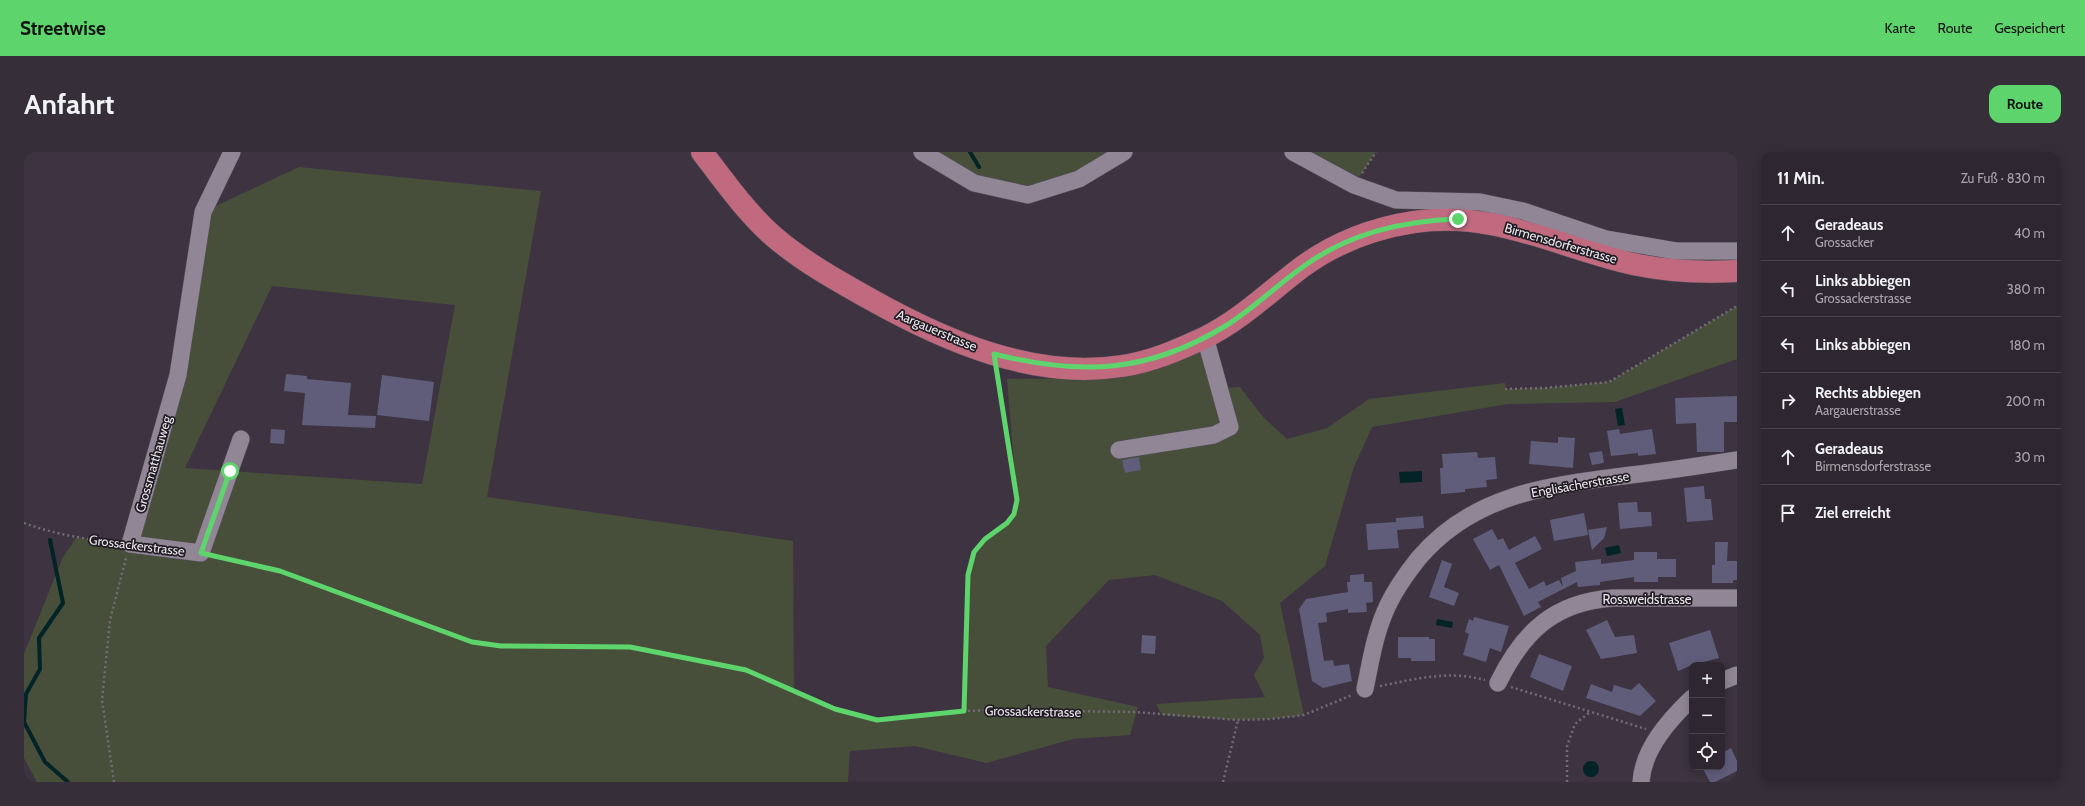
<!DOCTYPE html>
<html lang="de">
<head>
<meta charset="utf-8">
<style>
  body { margin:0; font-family:Cabin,sans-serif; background:#362e39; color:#f1f3f6 }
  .controls { position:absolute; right:12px; bottom:12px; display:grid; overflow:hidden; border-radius:8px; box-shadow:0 2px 10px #0003 }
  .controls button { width:36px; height:36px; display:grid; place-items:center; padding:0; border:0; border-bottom:1px solid #49434d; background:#2e2631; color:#f1f3f6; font:20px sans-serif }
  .stop { position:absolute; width:12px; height:12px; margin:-9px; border:3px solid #5ed56c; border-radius:50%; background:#fff }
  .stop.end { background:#5ed56c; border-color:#fff; box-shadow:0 1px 4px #0008 }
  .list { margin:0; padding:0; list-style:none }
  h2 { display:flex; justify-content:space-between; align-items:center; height:52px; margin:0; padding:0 16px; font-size:17px }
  h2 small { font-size:13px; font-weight:400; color:#a7a5ab }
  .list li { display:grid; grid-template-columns:26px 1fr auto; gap:12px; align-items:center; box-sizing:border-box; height:56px; padding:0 16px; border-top:1px solid #49434d }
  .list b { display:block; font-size:15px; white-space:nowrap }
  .list p { margin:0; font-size:13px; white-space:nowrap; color:#a7a5ab }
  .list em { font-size:13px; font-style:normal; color:#a7a5ab }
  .icon { flex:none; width:22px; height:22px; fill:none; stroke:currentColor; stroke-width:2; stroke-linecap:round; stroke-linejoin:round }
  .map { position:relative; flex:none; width:1713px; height:630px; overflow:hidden; border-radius:12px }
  header { display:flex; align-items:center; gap:24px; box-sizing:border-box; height:56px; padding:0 20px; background:#5ed56c; color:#111 }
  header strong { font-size:19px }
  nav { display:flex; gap:22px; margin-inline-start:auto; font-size:14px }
  .intro { display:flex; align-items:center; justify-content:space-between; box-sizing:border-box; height:96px; padding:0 24px }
  h1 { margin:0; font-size:28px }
  .button { padding:10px 18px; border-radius:12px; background:#5ed56c; color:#111; font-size:14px; font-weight:700 }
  main { display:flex; gap:24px; padding:0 24px }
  aside { flex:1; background:#2e2631; border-radius:12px; box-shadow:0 2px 10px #0003 }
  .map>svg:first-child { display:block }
  .green { fill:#474f3b; fill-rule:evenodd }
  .water { fill:#032426 }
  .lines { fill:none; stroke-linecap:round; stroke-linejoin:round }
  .stream { stroke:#032426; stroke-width:4 }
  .building { fill:#605d7b }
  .minor-casing { stroke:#57505a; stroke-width:18 }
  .major-casing { stroke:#57505a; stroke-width:23 }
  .path { stroke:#746b77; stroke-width:2.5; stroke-dasharray:2 3; stroke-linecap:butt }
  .minor { stroke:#918696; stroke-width:17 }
  .major { stroke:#c0697f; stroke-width:22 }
  .route { stroke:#5ed56c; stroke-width:5 }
  .labels { text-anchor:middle; stroke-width:3.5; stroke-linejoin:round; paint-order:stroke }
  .street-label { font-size:13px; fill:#eae5ed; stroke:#211d23 }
</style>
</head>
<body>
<header>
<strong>Streetwise</strong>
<nav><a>Karte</a><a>Route</a><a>Gespeichert</a></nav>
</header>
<div class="intro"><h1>Anfahrt</h1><a class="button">Route</a></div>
<main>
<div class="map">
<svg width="1713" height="630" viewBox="0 0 1713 630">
  <rect width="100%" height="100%" fill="#3d3341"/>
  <!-- green -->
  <path class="green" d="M898 0H1100L1004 43 950 31Z
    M1269 0H1352L1330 33Z
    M275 15 517 39 463 345 769 389 770 539 811 557 853 568 940 558 944 423 950 400 961 387 983 371 990 362 993 348 983 227 1094 226 1133 218 1179 198 1199 236 1216 235 1239 265 1263 287 1303 276 1345 247 1481 231 1482 237 1520 236 1585 230 1713 154V207L1591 250 1484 252 1348 275 1330 315 1301 414 1256 451 1280 563 1247 567 1214 568 1138 563 1132 552 1241 545 1230 523 1240 506 1236 483 1198 449 1131 423 1085 428 1022 494 1024 535 1114 555 1106 583 1049 587 962 611 891 594 826 599 824 630H13L0 606V502L39 405 52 386 105 392 154 223 179 60ZM248 134 431 153 398 332 161 316Z"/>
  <!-- water -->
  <path class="water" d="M1598 256 1601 273 1594 274 1591 257Z
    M1398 319V330L1376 331 1375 320Z
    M1595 393 1597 401 1583 404 1581 396Z
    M1413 467 1429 470 1428 476 1412 473Z
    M1559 617a8 8 0 1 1 16 0a8 8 0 1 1-16 0Z"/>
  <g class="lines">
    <!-- stream -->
    <path class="stream" d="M946 0 955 15
      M26 388 39 451 15 486 16 517 2 542 0 570 21 610 44 630"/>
  </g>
  <!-- building -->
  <path class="building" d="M262 222 283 224V227L327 231 324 263 352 264 351 276 278 273 281 241 260 239Z
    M358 223 410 230 405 269 353 263Z
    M1713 244V270H1700V300H1673L1672 271 1652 272 1651 246Z
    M247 277 261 278 260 292 246 291Z
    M1595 277 1596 282 1628 277 1632 302 1614 304V301L1587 304 1583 279Z
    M1534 285 1551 286 1549 316 1505 312 1507 289 1534 291Z
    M1578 299 1580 311 1568 313 1565 301Z
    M1453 300 1454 306 1471 305 1473 327 1462 328 1463 335 1441 337V340L1417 342 1416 316H1419L1418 302Z
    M1115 305 1117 318 1101 321 1098 308Z
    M1680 334 1681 347H1687L1689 368 1663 370 1660 336Z
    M1613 350 1614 360H1627L1628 374 1596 377 1594 351Z
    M1560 361 1564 383 1530 389 1526 368Z
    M1399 364 1400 376 1373 378 1375 396 1344 398 1342 372 1372 370V366Z
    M1583 375 1580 386 1568 398 1564 378Z
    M1468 377 1474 388 1479 386 1485 398 1511 384 1518 397 1491 411 1505 437 1520 429 1522 434 1535 428 1539 435 1537 426 1552 419 1551 410 1577 407V412L1610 408V400H1633V407H1652V425H1634V430H1610V425L1576 430V433L1554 435 1553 430 1514 450 1517 455 1500 464 1475 413 1466 418 1449 387Z
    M1691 390H1704L1703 409H1713V428H1709V431H1688V413H1691Z
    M1418 408 1428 412 1420 435 1435 441 1430 454 1405 445Z
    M1340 422V430H1348L1349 450 1342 451 1343 460 1324 461V457L1302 461 1303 470 1294 471 1300 509 1309 508 1310 514 1325 512 1328 529 1299 536 1288 529 1275 457 1282 447 1324 440 1323 430H1326V423Z
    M1450 465 1485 474 1477 500 1466 496 1462 510 1439 503 1445 482 1441 480 1445 467 1449 469Z
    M1583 468 1591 485 1610 483 1613 501 1577 507 1562 478Z
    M1686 478 1695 506 1668 513 1654 519 1645 491Z
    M1118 483 1132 484 1131 502 1117 501Z
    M1374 485H1405V487H1411V509H1387V506H1374Z
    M1515 502 1548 514 1539 539 1506 525Z
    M1615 531 1632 549 1616 564 1562 546 1567 532 1588 540 1590 533 1607 538Z
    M1707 596 1713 609V619L1691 630H1686L1678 615H1698V601Z"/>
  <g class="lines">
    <defs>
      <path id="minor" d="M208 0 179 60 154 223 106 392 177 401 217 287
        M898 0 950 31 1004 43 1055 27 1100 0
        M1269 0 1330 33 1372 48 1456 50 1499 59 1582 87 1652 99H1713
        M1095 298 1190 283 1206 275 1181 185
        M1698 529 1713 523
        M1474 531C1499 480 1530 450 1589 446H1713
        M1341 537C1347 508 1351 480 1364 453 1372 436 1383 421 1394 407 1448 343 1521 334 1599 324 1637 320 1675 314 1713 308
        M1617 630C1619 597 1645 568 1668 546"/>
      <path id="major" d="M678 0C700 29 722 60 749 84 778 109 812 128 846 147 921 189 1010 228 1098 214 1127 210 1154 198 1180 186 1217 168 1246 139 1278 115 1311 91 1350 76 1390 70 1470 58 1534 95 1609 112 1642 119 1679 121 1713 119"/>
    </defs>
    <!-- minor casing -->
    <use href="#minor" class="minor-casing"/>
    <!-- major casing -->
    <use href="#major" class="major-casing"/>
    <!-- path -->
    <path class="path" d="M1338 21 1352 0
      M1481 237 1520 236 1585 230 1713 154
      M0 371C30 382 59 387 91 390
      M191 404 257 419 448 490 477 494 606 495 722 518 811 557 853 568 940 559 971 558 1110 560 1214 568 1247 567 1280 563 1328 543
      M1356 534C1391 527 1425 518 1461 528
      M1487 535 1622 577
      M940 559 944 423 950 400 961 387 983 371 990 362 993 348 973 222
      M90 630 78 548 86 468 102 406
      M1199 630 1214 568
      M1543 630V594L1551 572 1566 560"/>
    <!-- minor -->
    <use href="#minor" class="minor"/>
    <!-- major -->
    <use href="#major" class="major"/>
  </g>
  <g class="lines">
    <!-- route -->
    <path class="route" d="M206 319 177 401 256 419 448 490 477 494 606 495 722 518 811 557 853 568 940 559 944 423 950 400 961 387 983 371 990 362 993 348 970 202C1057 224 1125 221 1203 173 1230 156 1253 133 1280 114 1326 81 1378 69 1434 67"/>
  </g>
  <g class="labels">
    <!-- street labels -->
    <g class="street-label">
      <text transform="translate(1537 91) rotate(16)" y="5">Birmensdorferstrasse</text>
      <text transform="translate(913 178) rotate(23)" y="5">Aargauerstrasse</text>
      <text transform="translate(129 312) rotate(-74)" y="5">Grossmatthauweg</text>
      <text transform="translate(1556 332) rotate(-10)" y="5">Englisächerstrasse</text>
      <text transform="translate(113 393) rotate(7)" y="5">Grossackerstrasse</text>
      <text x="1623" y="452">Rossweidstrasse</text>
      <text transform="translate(1009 559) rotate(1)" y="5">Grossackerstrasse</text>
    </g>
  </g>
</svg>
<div class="controls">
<button>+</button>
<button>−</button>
<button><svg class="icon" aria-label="locate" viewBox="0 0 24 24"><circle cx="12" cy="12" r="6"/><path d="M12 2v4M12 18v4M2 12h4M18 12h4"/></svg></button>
</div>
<div class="stop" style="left:206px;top:319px"></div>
<div class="stop end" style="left:1434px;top:67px"></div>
</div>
<aside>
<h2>11 Min.<small>Zu Fuß · 830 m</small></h2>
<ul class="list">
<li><svg class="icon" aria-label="ahead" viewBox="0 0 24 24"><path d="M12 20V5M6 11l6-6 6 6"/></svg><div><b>Geradeaus</b><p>Grossacker</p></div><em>40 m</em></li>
<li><svg class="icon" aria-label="left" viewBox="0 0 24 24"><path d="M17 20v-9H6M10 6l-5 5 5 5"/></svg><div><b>Links abbiegen</b><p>Grossackerstrasse</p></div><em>380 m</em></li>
<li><svg class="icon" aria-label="left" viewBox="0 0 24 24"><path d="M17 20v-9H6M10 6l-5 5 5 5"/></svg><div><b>Links abbiegen</b></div><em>180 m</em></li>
<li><svg class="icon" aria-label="right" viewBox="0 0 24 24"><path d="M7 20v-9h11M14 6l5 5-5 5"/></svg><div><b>Rechts abbiegen</b><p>Aargauerstrasse</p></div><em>200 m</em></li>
<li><svg class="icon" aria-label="ahead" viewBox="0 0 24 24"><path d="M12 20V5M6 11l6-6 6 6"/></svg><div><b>Geradeaus</b><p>Birmensdorferstrasse</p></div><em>30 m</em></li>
<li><svg class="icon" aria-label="arrive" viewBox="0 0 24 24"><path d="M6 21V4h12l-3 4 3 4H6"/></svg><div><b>Ziel erreicht</b></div></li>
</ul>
</aside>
</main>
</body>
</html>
